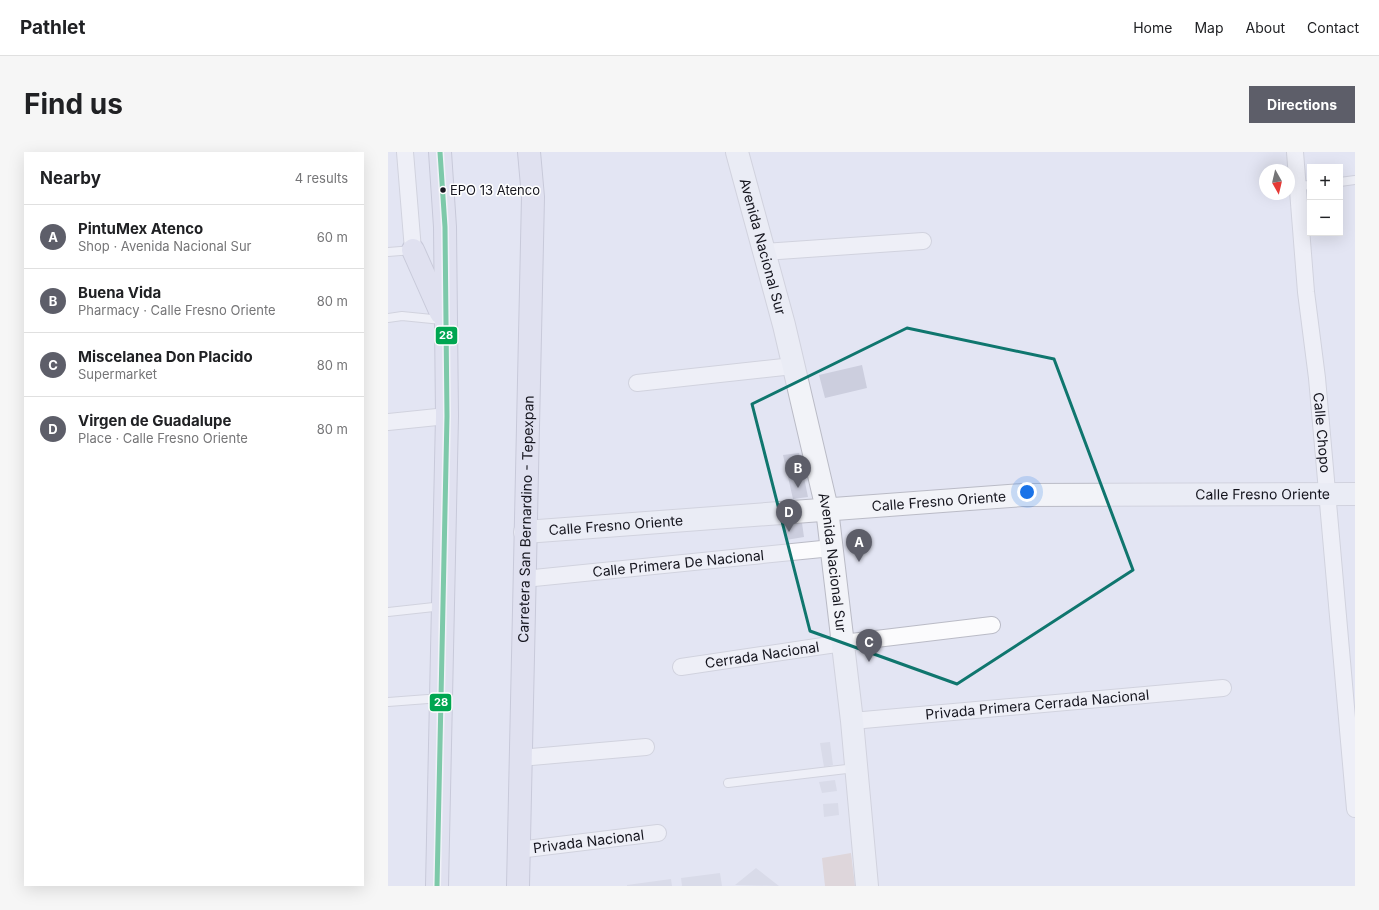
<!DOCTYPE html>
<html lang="en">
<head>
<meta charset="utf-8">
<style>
  body { margin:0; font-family:Inter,sans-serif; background:#f6f6f6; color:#202124 }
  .controls { position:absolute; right:12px; top:12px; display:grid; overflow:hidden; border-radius:0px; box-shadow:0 4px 16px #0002 }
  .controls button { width:36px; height:36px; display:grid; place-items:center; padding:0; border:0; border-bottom:1px solid #e0e0e0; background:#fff; color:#202124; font:20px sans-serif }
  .compass { position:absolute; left:871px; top:12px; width:36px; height:36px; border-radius:50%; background:#fff; box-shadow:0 4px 16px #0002; rotate:172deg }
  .you { position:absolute; left:639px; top:340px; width:14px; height:14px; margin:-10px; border:3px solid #fff; border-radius:50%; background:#1a73e8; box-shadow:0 0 0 6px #1a73e833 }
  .badge { display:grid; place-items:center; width:26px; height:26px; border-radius:50%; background:#5d5e69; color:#fff; font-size:13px; font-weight:700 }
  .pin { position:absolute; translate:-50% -33px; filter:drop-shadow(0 1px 2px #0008) }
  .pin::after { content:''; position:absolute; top:21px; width:14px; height:12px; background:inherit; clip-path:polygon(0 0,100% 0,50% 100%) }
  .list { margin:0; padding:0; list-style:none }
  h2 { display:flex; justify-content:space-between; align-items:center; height:52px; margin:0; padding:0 16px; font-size:17px }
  h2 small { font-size:13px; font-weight:400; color:#757577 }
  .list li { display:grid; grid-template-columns:26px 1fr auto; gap:12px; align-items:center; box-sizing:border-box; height:64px; padding:0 16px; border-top:1px solid #e0e0e0 }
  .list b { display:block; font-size:15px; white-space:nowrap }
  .list p { margin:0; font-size:13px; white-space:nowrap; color:#757577 }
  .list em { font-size:13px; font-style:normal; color:#757577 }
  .map { position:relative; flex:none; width:967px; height:734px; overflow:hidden; border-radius:0px }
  header { display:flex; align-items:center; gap:24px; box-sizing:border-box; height:56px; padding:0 20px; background:#fff; border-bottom:1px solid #e0e0e0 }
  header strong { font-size:19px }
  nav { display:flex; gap:22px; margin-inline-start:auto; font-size:14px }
  .intro { display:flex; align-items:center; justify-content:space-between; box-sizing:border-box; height:96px; padding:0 24px }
  h1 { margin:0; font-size:28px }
  .button { padding:10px 18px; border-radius:0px; background:#5d5e69; color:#fff; font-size:14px; font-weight:700 }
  main { display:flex; gap:24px; padding:0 24px }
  aside { flex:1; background:#fff; border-radius:0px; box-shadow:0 4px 16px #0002 }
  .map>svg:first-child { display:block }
  .green { fill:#d7c3be }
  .building { fill:#cccede }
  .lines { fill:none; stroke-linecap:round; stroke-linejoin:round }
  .lane-casing { stroke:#babbc6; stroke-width:10 }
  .street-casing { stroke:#babbc6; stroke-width:18 }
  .secondary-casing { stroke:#babbc6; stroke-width:24 }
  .highway-casing { stroke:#a6a7bc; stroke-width:24 }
  .lane { stroke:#fbfbfd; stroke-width:8 }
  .street { stroke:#fbfbfd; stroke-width:16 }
  .secondary { stroke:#f2f3f8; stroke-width:22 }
  .highway { stroke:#dcdced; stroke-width:22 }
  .bus-1-casing { stroke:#fff; stroke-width:8 }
  .bus-1 { stroke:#00a651; stroke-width:5 }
  .marked { fill:none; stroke:#0f766e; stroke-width:3; stroke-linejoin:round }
  .bus-dot { fill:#15151e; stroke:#fff; stroke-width:1.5 }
  .labels { text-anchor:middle; stroke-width:3; stroke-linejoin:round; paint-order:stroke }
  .bus-label { font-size:13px; fill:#15151e; stroke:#fff; text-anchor:start }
  .street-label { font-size:14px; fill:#15151e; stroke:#fff }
  .line-badge { stroke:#fff; stroke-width:1.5 }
  .badge-label { font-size:11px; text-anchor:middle; font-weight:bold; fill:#fff }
</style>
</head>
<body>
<header>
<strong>Pathlet</strong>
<nav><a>Home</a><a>Map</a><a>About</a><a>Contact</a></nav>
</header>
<div class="intro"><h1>Find us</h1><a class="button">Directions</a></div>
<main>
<aside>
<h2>Nearby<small>4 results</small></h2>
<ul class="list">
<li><span class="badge">A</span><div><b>PintuMex Atenco</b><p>Shop · Avenida Nacional Sur</p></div><em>60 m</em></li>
<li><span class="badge">B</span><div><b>Buena Vida</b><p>Pharmacy · Calle Fresno Oriente</p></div><em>80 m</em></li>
<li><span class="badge">C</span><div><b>Miscelanea Don Placido</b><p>Supermarket</p></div><em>80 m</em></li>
<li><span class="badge">D</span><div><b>Virgen de Guadalupe</b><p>Place · Calle Fresno Oriente</p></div><em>80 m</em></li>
</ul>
</aside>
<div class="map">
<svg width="967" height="734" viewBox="0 0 967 734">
  <rect width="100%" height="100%" fill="#e3e5f3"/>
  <!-- green -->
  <path class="green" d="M463 701 467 734H437L434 706Z"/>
  <!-- building -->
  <path class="building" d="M474 213 479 236 437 246 431 223Z
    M411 301 420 345 405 347 395 303Z
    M414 371 416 385 398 388 396 373Z
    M442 590 445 613 436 615 432 591Z
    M447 628 449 639 434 641 431 630Z
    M450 651 451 663 436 665 435 652Z
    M368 716 391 734 347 733Z
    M332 721 334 734H294L293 726Z
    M283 727 284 734H239V733Z"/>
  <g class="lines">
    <defs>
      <path id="lane" d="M952 30 967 28
        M910 34 922 33
        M0 100 25 98
        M0 166 14 164 54 168
        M0 460 55 454
        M0 550 53 546
        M340 631 467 616"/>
      <g id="street">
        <path d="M17 0 25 98"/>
        <path id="s1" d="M907 0 918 140 929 226 967 657"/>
        <path d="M376 100 535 89"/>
        <path d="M249 231 405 214"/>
        <path d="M0 270 59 264"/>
        <path id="s2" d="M136 427 444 396"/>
        <path id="s3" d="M293 515 455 491 604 473"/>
        <path id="s4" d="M464 569 835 536"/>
        <path d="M132 606 258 595"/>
        <path id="s5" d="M130 698 270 681"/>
      </g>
      <g id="secondary">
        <path id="s6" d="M349 0 396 173 439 357 464 569 479 734"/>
        <path id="s7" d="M137 380 635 343 967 342"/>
      </g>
      <g id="highway">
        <path d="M25 98 53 161"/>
        <path d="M49 734 59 264 57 75 52 0"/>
        <path id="s8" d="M130 734 145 45 141 0"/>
      </g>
    </defs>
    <!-- lane casing -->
    <use href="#lane" class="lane-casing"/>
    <!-- street casing -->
    <use href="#street" class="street-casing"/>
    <!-- secondary casing -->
    <use href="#secondary" class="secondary-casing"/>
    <!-- highway casing -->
    <use href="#highway" class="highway-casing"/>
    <!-- lane -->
    <use href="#lane" class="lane"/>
    <!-- street -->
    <use href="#street" class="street"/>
    <!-- secondary -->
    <use href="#secondary" class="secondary"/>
    <!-- highway -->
    <use href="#highway" class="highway"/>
    <defs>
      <path id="bus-1" d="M49 734 59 264 57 75 52 0"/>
    </defs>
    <!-- bus-1 casing -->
    <use href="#bus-1" class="bus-1-casing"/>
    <!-- bus-1 -->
    <use href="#bus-1" class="bus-1"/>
  </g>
  <!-- marked area -->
  <path d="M0 0H967V734H0ZM519 176 666 207 745 418 569 532 422 479 364 252Z" fill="#e3e5f3" fill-opacity=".55" fill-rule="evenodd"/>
  <path class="marked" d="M519 176 666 207 745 418 569 532 422 479 364 252Z"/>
  <!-- markers -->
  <circle class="bus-dot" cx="55" cy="38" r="3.5"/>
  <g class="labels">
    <!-- bus labels -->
    <g class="bus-label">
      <text x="62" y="43">EPO 13 Atenco</text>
    </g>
    <!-- street labels -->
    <g class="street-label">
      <text dy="5" stroke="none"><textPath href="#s6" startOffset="98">Avenida Nacional Sur</textPath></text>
      <text dy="5" stroke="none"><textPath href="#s1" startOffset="282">Calle Chopo</textPath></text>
      <text dy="5" stroke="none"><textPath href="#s7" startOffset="739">Calle Fresno Oriente</textPath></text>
      <text dy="5" stroke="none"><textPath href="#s7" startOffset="415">Calle Fresno Oriente</textPath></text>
      <text dy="5" stroke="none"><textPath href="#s8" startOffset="367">Carretera San Bernardino - Tepexpan</textPath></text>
      <text dy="5" stroke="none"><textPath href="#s7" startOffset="91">Calle Fresno Oriente</textPath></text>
      <text dy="5" stroke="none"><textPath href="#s6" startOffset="422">Avenida Nacional Sur</textPath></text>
      <text dy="5" stroke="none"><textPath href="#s2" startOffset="155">Calle Primera De Nacional</textPath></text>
      <text dy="5" stroke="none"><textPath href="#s3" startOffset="82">Cerrada Nacional</textPath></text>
      <text dy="5" stroke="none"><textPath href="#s4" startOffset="186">Privada Primera Cerrada Nacional</textPath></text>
      <text dy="5" stroke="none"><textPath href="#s5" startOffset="71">Privada Nacional</textPath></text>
    </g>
  </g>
  <g class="line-badge">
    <rect x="47" y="174" width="23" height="19" rx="4" fill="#00a651"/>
    <rect x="41" y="541" width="23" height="19" rx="4" fill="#00a651"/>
  </g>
  <g class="badge-label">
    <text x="58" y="187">28</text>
    <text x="53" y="554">28</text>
  </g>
</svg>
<div class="controls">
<button>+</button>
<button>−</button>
</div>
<svg class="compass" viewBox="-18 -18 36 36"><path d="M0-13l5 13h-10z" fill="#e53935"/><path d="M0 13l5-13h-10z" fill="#757577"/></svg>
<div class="you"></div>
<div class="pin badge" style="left:471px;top:410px">A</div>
<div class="pin badge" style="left:410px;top:336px">B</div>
<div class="pin badge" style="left:481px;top:510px">C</div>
<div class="pin badge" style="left:401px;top:380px">D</div>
</div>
</main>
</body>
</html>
